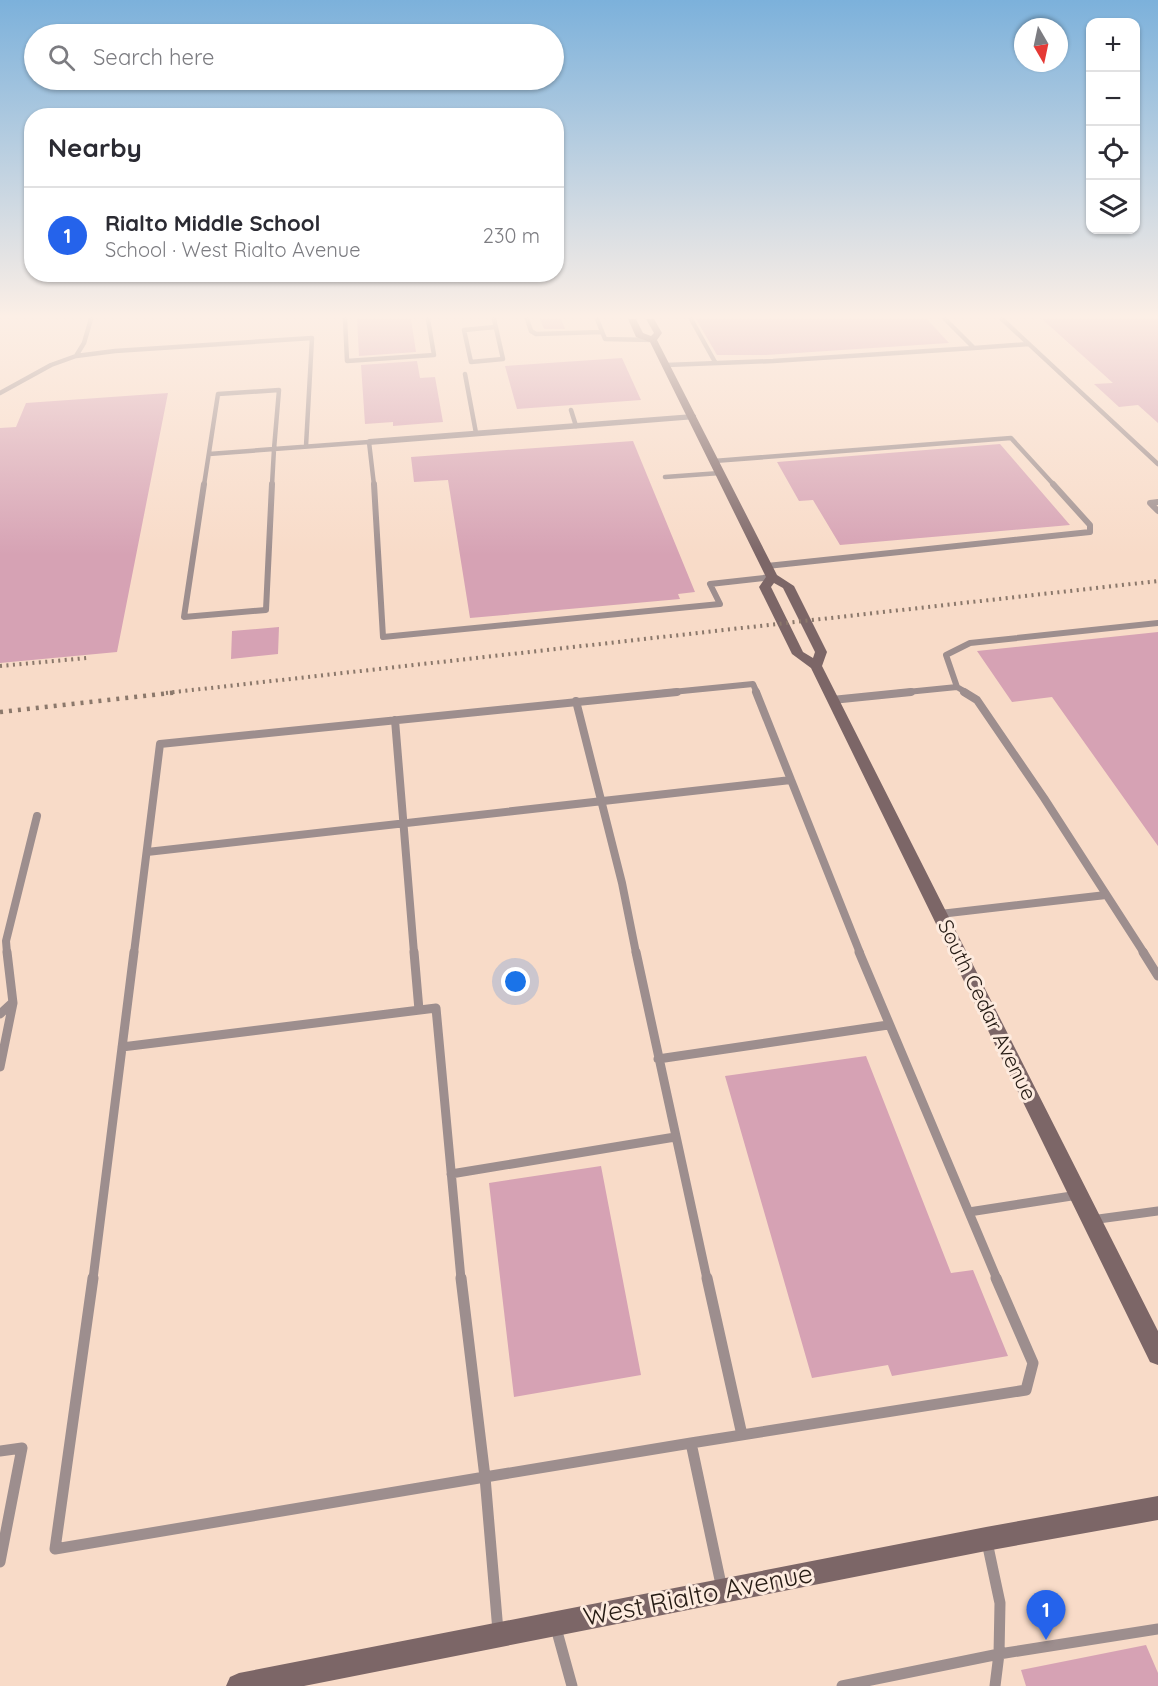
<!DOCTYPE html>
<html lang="en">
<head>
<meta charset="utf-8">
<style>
  body { margin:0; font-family:Quicksand,sans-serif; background:#f2f2f3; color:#2b2b33 }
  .controls { position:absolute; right:18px; top:18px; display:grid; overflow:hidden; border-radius:12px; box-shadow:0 2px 4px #0004 }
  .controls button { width:54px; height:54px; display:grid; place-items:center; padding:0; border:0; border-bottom:2px solid #e1e1e2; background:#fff; color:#2b2b33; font:30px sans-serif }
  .compass { position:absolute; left:1014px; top:18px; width:54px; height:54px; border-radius:50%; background:#fff; box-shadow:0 2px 4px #0004; rotate:171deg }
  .you { position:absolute; left:516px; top:982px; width:21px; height:21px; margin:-15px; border:4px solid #fff; border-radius:50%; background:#1a73e8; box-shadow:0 0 0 9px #1a73e833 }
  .badge { display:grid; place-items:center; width:39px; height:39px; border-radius:50%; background:#2563eb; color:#fff; font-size:20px; font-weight:700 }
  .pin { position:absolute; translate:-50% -50px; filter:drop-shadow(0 2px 3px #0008) }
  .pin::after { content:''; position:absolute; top:32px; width:21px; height:18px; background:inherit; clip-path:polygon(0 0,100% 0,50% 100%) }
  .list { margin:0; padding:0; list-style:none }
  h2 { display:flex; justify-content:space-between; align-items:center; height:78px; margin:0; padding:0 24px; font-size:26px }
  h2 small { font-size:20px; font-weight:400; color:#7c7c81 }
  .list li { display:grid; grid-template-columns:39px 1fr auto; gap:18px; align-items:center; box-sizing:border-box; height:96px; padding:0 24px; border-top:2px solid #e1e1e2 }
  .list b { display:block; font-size:22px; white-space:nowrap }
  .list p { margin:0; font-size:20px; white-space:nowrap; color:#7c7c81 }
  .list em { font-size:20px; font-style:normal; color:#7c7c81 }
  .icon { flex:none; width:33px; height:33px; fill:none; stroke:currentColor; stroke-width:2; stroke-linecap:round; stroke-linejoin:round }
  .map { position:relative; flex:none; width:1158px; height:1686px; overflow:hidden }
  .search { position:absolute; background:#fff; box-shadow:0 2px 4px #0004; left:24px; top:24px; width:540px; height:66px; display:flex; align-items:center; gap:15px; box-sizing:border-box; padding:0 21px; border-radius:33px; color:#7c7c81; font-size:22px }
  .panel { position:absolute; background:#fff; box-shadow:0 2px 4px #0004; left:24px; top:108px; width:540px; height:174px; border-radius:24px }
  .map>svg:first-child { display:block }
  .building { fill:#d6a2b4 }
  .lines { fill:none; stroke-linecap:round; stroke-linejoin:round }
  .lane-far4 { stroke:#9d8e8e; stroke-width:4.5 }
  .lane-far3 { stroke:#9d8e8e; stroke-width:6 }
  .lane-far2 { stroke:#9d8e8e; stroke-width:8 }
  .lane-far1 { stroke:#9d8e8e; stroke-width:9 }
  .lane { stroke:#9d8e8e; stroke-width:11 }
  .street { fill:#9d8e8e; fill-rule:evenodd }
  .secondary { fill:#7c6667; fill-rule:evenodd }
  .rail-far1 { stroke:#8b786b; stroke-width:4; stroke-dasharray:2 4.5; stroke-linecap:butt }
  .rail { stroke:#8b786b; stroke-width:4.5; stroke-dasharray:3 6; stroke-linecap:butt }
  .labels { text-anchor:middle; stroke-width:6; stroke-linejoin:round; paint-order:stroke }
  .street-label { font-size:21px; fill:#241a13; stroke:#fdebdf }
  .near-street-label { font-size:26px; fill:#241a13; stroke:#fdebdf }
</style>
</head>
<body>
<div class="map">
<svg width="1158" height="1686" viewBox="0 0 1158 1686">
  <rect width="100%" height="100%" fill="#f8dbc8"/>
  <!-- building -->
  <path class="building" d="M357 319H411L416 352 359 356Z
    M540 319H561L565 329H544Z
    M696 319H927L949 343 766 355H717Z
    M1042 319H1158V423L1138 405 1119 407 1094 384 1113 383Z
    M622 358 641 400 517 409 505 366Z
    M417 361 420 378 435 377 443 422 393 426V422L365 424 361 365Z
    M168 393 117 652 0 663V428L16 427 26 403Z
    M633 441 695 592 678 594 680 599 470 618 448 480 414 482 411 457Z
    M1000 444 1070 525 840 545 813 500 799 501 777 462Z
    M279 627 278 654 231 659 232 631Z
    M1158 632V846L1052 697 1012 702 977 651Z
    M866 1056 951 1273 973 1270 1008 1356 892 1376 888 1365 812 1378 725 1076Z
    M601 1166 641 1375 514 1397 489 1183Z
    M1146 1645 1158 1673V1686H1026L1021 1670Z"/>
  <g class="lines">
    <!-- lane-far4 -->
    <path class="lane-far4" d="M345 319 347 361 434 355 428 319
      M494 319 503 359 471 362 464 330 495 327
      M527 319 531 331 536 334 602 332
      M597 319 605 339 653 340
      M691 319 715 362
      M1002 319 1158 464
      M974 348 1029 344
      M76 356 84 343 91 319
      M666 365 773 361 974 348 945 319
      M465 374 476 433
      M0 393 51 365 76 356 115 351 312 338 306 446
      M571 410 576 426
      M274 449 369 442 374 485
      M209 454 274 449
      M714 461 1011 438 1054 485
      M665 477 720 473
      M204 485 218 394 279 390 274 449
      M272 485 274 449"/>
    <!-- lane-far3 -->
    <path class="lane-far3" d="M204 484 184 617 266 610 272 484
      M374 484 383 637 720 604 710 584 772 577
      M1158 502 1150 503 1158 511
      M767 566 1090 532V525L1053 484
      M662 693 753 684 757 693
      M897 693 957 687
      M967 693 957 687 946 655 970 643 1158 623"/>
    <!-- lane-far2 -->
    <path class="lane-far2" d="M756 692 860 953
      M964 692 977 700 1044 798 1144 953
      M832 700 911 692
      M576 701 622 883 636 953
      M395 720 414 953
      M147 852 791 780
      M940 914 1106 895
      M7 953 6 941 37 816
      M134 953 160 744 677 692"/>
    <!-- lane-far1 -->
    <path class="lane-far1" d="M414 952 419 1010
      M636 952 707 1279
      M859 952 997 1279
      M1143 952 1158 976
      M0 1014 12 1003
      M122 1047 436 1008 461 1279
      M658 1059 888 1025
      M0 1067 13 1003 7 952
      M451 1174 675 1137
      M969 1212 1078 1195
      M1091 1220 1158 1211
      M93 1279 134 952"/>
    <!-- lane -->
    <path class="lane" d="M93 1278 55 1549 485 1477 498 1631
      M461 1278 485 1477 691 1443 722 1589
      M707 1278 742 1435
      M691 1443 1026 1390 1033 1363 996 1278
      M0 1451 22 1448 0 1562
      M987 1542 1000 1603 999 1654 995 1686
      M556 1628 572 1686
      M842 1686 999 1654 1158 1629"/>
    <!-- street -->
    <path class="street" d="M693 414 696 415V419L369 445 364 442 369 439Z"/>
    <!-- secondary -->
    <path class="secondary" d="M628 319H636L643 333 651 336 654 333 646 319H654L662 333 657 340 777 575 794 586 827 652 822 666 1158 1331V1365L1150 1362 811 668 792 654 759 587 766 577 650 342 636 337ZM774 583 783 588 815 652 813 658 803 652 771 587Z
      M1158 1496V1520L986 1551 304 1686H226L230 1677 239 1673 986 1527Z"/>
    <!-- rail-far1 -->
    <path class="rail-far1" d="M0 666 87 658
      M166 693 1158 581"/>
    <!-- rail -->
    <path class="rail" d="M0 712 179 692"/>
  </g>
  <!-- sky -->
  <linearGradient id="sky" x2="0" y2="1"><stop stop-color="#7cb1db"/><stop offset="0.57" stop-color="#fcefe6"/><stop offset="1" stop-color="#fcefe6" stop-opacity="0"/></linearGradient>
  <rect width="1158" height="555" fill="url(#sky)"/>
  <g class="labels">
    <!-- street labels -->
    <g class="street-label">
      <text transform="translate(987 1010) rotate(64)" y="7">South Cedar Avenue</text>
    </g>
    <!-- near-street labels -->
    <g class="near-street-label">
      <text transform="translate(698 1595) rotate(-11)" y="9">West Rialto Avenue</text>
    </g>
  </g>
</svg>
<div class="controls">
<button>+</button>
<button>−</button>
<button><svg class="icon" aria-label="locate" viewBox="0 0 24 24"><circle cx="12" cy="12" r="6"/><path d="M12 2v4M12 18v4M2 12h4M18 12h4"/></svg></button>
<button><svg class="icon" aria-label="layers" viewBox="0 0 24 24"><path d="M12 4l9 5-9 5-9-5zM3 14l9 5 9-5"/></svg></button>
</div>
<svg class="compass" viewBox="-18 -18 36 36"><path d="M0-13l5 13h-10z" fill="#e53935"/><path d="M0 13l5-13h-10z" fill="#7c7c81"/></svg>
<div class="you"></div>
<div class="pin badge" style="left:1046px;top:1640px">1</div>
<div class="search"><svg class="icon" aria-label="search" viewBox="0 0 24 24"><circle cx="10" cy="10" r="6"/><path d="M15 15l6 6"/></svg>Search here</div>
<section class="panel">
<h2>Nearby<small></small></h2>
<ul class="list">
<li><span class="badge">1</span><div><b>Rialto Middle School</b><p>School · West Rialto Avenue</p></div><em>230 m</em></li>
</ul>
</section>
</div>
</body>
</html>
